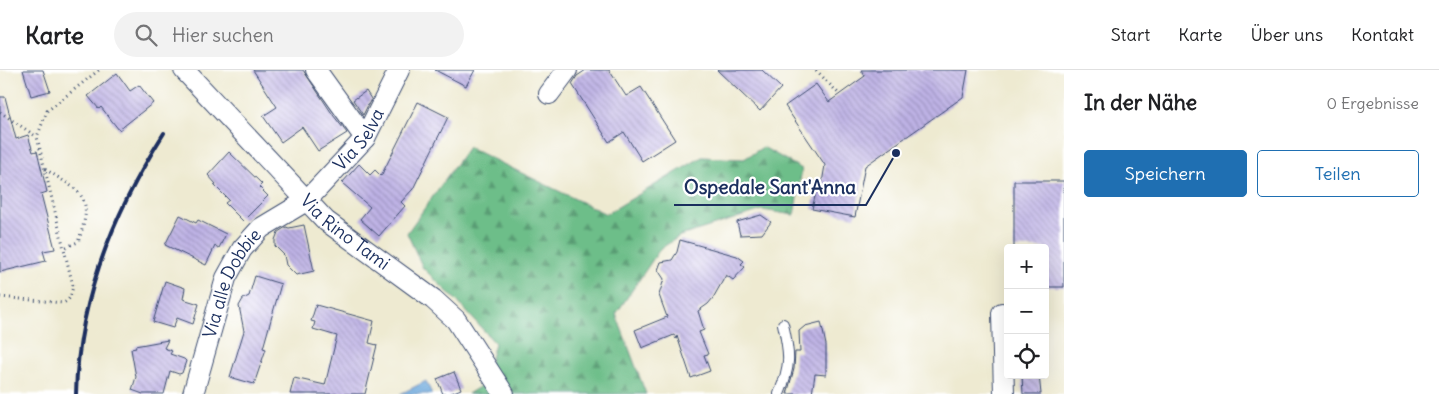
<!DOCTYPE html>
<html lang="de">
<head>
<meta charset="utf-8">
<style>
  body { margin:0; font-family:Delius,sans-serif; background:#f2f2f2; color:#202124 }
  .controls { position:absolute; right:15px; bottom:15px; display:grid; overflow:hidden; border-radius:5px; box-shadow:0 5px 20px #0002 }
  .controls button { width:45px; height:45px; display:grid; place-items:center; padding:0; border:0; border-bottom:1px solid #e0e0e0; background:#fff; color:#202124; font:25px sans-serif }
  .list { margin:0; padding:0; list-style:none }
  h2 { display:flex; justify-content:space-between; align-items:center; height:65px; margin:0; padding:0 20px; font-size:21px }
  h2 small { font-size:16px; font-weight:400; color:#757577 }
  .actions { display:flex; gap:10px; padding:15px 20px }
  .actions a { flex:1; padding:11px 0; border:1px solid #1f6fb2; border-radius:5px; text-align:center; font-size:18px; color:#1f6fb2 }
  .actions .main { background:#1f6fb2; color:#fff }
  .icon { flex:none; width:28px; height:28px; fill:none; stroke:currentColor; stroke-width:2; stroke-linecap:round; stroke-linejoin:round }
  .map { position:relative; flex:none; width:1064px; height:324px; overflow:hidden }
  header { display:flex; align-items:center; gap:30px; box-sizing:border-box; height:70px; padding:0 25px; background:#fff; border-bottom:1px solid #e0e0e0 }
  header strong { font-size:24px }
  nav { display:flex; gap:28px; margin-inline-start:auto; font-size:18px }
  .search { width:350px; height:45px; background:#f2f2f2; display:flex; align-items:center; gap:12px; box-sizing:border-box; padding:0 18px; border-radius:28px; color:#757577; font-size:19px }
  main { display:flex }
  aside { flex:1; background:#fff }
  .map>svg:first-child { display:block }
  .forest { fill:url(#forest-firs); stroke:#447674 }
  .water { fill:#68a5da; stroke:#426a9c }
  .building { fill:url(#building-back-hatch) }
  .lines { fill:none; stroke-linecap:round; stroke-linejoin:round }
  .lane-casing { stroke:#3b4b6f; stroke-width:12 }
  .street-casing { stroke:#3b4b6f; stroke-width:22 }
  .path { stroke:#3b4b6f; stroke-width:3; stroke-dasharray:1 4; stroke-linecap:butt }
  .lane { stroke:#fff; stroke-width:10 }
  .street { stroke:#fff; stroke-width:20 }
  .rail { stroke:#1b2f5e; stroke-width:4 }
  .labels { text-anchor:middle; stroke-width:4.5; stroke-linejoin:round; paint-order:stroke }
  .street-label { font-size:18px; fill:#1b2f5e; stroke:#fff }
  .leader { fill:none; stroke:#1b2f5e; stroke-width:2 }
  .callout-dot { fill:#1b2f5e; stroke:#fff; stroke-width:2 }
  .callout-label { font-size:19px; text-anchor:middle; font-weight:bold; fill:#1b2f5e; stroke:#fff; stroke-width:4.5; stroke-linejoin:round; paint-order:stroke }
</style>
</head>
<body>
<header>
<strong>Karte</strong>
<div class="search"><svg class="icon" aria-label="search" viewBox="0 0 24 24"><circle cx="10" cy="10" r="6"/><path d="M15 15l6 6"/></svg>Hier suchen</div>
<nav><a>Start</a><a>Karte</a><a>Über uns</a><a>Kontakt</a></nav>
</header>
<main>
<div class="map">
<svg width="1064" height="324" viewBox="0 0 1064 324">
  <defs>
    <pattern id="forest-firs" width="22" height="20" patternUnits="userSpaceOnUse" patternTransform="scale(1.25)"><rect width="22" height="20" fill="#6dbe89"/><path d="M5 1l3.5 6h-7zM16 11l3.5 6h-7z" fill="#599b73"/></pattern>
    <pattern id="building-back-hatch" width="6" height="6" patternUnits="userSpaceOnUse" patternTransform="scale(1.25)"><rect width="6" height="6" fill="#beb2e5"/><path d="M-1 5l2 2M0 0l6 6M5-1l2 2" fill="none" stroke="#9a91bd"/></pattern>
  </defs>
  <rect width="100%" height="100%" fill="#fff"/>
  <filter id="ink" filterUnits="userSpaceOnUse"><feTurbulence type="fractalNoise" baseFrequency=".02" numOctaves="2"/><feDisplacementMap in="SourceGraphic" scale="10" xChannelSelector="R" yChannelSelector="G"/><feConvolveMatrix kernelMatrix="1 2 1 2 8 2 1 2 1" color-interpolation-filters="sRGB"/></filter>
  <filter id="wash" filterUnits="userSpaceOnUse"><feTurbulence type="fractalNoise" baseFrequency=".0096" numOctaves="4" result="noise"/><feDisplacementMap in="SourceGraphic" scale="20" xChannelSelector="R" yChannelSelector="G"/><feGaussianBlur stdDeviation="1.12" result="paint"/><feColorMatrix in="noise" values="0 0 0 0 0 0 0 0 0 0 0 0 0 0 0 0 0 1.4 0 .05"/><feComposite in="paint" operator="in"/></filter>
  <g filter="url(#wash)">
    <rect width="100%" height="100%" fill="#eeead1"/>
    <!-- forest -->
    <path class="forest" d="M468 77 606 144 702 87 744 89 763 77 802 99 794 145 762 140 680 166 660 179 616 244 646 324H468L484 314 495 273 457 231 423 198 407 163Z"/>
    <!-- water -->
    <path class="water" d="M426 311 432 324H400Z"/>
    <g id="blocks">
      <!-- building -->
      <path class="building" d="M23 0H43L50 21 31 26Z
        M253 0H303L333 45 347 63 318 81 302 57 281 72 263 46 277 37Z
        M435 0H475L466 16Z
        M586 0H609L626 26 641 17 675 70 642 91 624 62 609 72 572 14 577 6Z
        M717 0H762L781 18 760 41Z
        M861 0H968L963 27 865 96 855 147 812 139 817 118 821 119 825 95 785 36 816 14 829 32 865 6Z
        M117 3 130 21 139 15 153 33 119 60 101 37 99 39 88 26Z
        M366 21 371 29 363 45 353 30Z
        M0 27H5L16 69 28 65 33 82 37 81 47 122 41 124 55 179 43 181 46 191 0 202Z
        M418 32 448 47 413 119 401 132 405 136 379 166 360 149 370 137 342 113 359 94 370 105 375 100 381 106Z
        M229 82 262 114 259 117 268 126 243 151 225 133 229 130 214 115 216 114 208 105Z
        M1014 111H1064V217H1045V178H1014Z
        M180 145 196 153 198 150 226 164 219 178 215 176 206 195 165 175Z
        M761 145 771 152 762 164 740 165 737 152Z
        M304 155 314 201 296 205 286 195 284 185 275 176V170L278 162 286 157 289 158Z
        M680 170 737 186 744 191 741 194 745 197 733 210 726 205 713 228 708 234 698 241 704 260 699 262 708 284 704 285 710 301 691 308 677 266 676 269 674 265 642 278 635 260 667 247 659 225 664 209 658 200 661 192 672 190 677 182Z
        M255 206 281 214 263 278 266 279 254 314 230 307 244 261 239 236 243 229 249 226Z
        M165 211 185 218 183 229 199 234 193 254 177 248 173 258 153 252Z
        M316 235 374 251 369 273 377 275 365 324H290L294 308 325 315 337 266 313 259 315 252 311 251Z
        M821 252 826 275V305L815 304 812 324H787L794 299 795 282H800L799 261 805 256Z
        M168 270 164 278 172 281 170 284 184 289 186 291 182 303 179 304 170 301 164 324H143L132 320 136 307 131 279 136 278 135 276Z
        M454 302 461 319 449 324H443L437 309Z
        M1022 305H1039L1041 324H1023Z"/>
    </g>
  </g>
  <g filter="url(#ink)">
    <use href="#blocks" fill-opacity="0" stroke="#3b4b6f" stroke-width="1"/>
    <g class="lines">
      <defs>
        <path id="lane" d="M779 324C791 295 790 285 783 254"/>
        <g id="street">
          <path id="s1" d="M184 0 326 151 433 229 456 250 504 324"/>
          <path d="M316 0 365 68"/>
          <path d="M549 24 567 0"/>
          <path d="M1002 243 1004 324"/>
          <path id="s2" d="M193 324 226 208 242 179 261 158 306 131 365 68 399 0"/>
        </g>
      </defs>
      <!-- lane casing -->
      <use href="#lane" class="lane-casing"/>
      <!-- street casing -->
      <use href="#street" class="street-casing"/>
      <!-- path -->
      <path class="path" d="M816 0 840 25
        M0 42 37 67
        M45 99C82 123 95 125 78 172L64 178
        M0 227 63 233C71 230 71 224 73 216L37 67 47 41 99 0"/>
      <!-- lane -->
      <use href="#lane" class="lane"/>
      <!-- street -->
      <use href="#street" class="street"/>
      <!-- rail -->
      <path class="rail" d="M76 324C78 229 114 142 164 63"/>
    </g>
  </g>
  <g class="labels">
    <!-- street labels -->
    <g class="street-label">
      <text dy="6" stroke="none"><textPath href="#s2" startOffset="316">Via Selva</textPath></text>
      <text dy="6" stroke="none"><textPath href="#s1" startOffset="229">Via Rino Tami</textPath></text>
      <text dy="6" stroke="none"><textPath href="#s2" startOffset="118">Via alle Dobbie</textPath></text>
    </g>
  </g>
  <!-- callouts -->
  <path class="leader" d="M896 83L866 135H674"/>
  <circle class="callout-dot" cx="896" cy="83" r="5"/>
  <g class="callout-label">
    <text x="770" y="124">Ospedale Sant'Anna</text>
  </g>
</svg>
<div class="controls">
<button>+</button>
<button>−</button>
<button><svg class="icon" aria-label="locate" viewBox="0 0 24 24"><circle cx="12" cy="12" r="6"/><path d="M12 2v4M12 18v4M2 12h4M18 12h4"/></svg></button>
</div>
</div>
<aside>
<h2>In der Nähe<small>0 Ergebnisse</small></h2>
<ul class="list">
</ul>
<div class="actions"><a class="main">Speichern</a><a>Teilen</a></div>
</aside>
</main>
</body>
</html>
